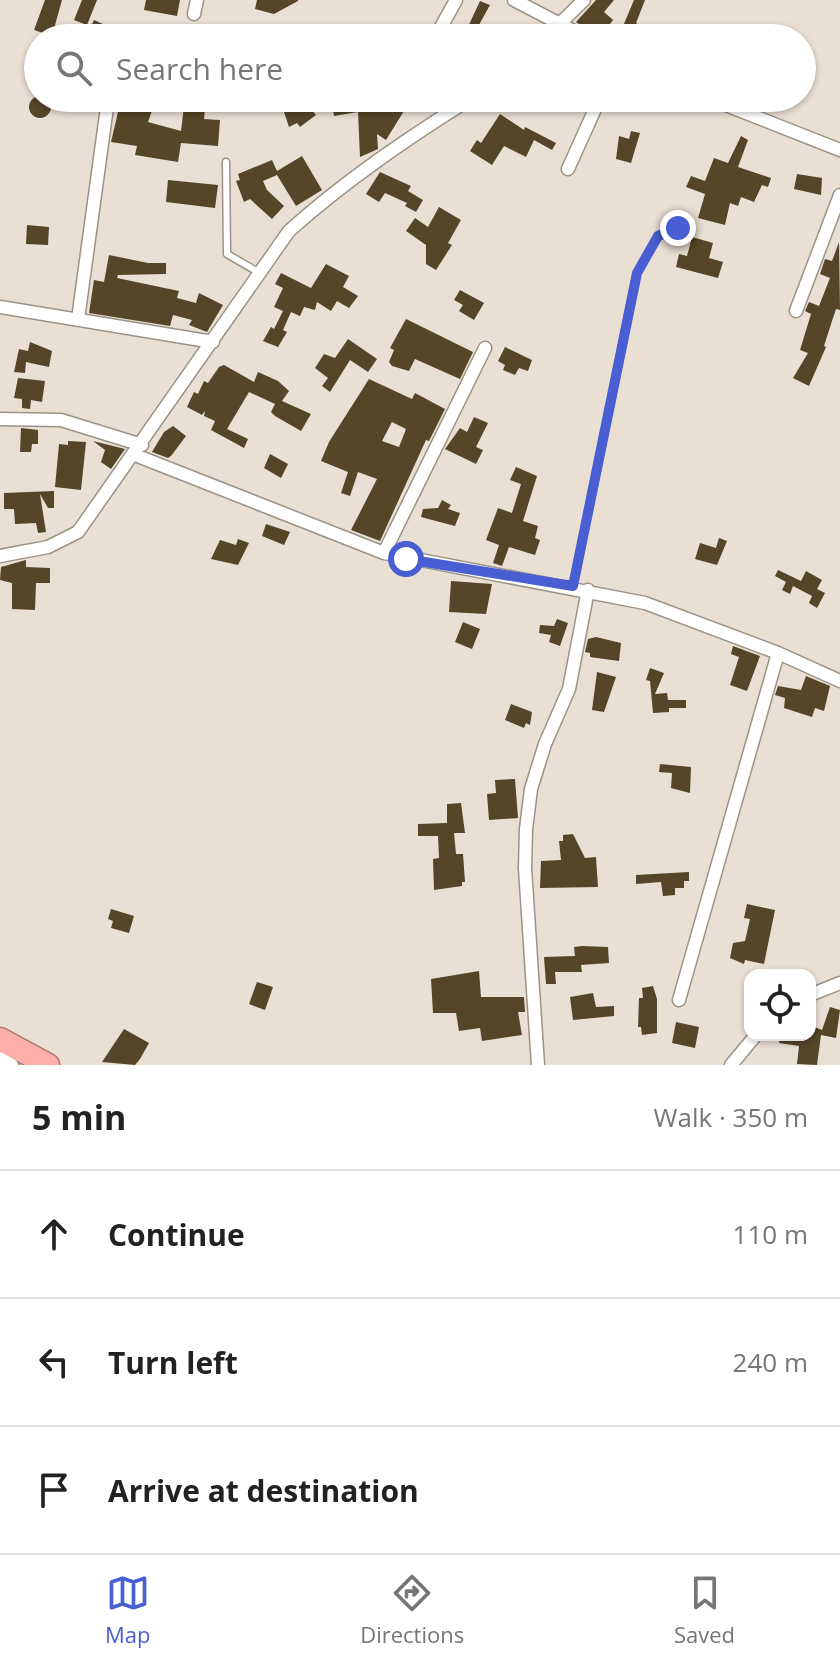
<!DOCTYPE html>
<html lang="en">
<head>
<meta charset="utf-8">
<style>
  body { margin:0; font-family:"Open Sans",sans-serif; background:#f6f6f6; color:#222 }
  .controls { position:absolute; right:24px; bottom:24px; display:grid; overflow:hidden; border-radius:16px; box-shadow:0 2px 6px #0004 }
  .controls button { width:72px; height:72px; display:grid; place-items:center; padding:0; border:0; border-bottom:2px solid #e0e0e0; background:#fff; color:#222; font:40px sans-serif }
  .stop { position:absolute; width:24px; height:24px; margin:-18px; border:6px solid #485ed2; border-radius:50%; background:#fff }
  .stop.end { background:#485ed2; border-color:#fff; box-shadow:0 2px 8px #0008 }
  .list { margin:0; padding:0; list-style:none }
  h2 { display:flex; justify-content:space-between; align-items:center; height:104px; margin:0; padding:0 32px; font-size:34px }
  h2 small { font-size:26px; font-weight:400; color:#767676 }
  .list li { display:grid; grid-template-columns:52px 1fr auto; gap:24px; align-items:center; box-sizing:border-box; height:128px; padding:0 32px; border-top:2px solid #e0e0e0 }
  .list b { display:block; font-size:30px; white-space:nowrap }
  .list em { font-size:26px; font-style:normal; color:#767676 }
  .icon { flex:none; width:44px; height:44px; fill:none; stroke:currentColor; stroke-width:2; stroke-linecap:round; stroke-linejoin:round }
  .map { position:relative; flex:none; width:840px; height:1065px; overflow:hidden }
  .search { position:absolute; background:#fff; box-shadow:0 2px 6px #0004; left:24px; right:24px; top:24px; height:88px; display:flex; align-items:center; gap:20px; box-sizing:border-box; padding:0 28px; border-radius:44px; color:#767676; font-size:30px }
  .sheet { height:488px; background:#fff }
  nav { display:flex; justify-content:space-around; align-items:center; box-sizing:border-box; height:112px; border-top:2px solid #e0e0e0; background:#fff; font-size:22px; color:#767676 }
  nav a { display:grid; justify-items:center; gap:4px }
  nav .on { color:#485ed2 }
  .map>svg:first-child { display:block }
  .building { fill:#564528; fill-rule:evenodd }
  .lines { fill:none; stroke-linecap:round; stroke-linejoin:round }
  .lane-casing { stroke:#9b9387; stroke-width:9 }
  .street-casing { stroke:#9b9387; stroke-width:15 }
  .highway-casing { stroke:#ab7672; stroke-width:25 }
  .lane { stroke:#fff; stroke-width:6 }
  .street { stroke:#fff; stroke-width:12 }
  .highway { stroke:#ffafab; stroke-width:22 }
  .route { stroke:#485ed2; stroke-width:10 }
</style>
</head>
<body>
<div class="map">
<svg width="840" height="1065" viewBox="0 0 840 1065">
  <rect width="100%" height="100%" fill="#e9dfd3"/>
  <!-- building -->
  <path class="building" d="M45 0H62L52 36 34 30Z
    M82 0H97L87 25 74 20Z
    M146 0H180L177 16 144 10Z
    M257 0H298V1L274 14 255 9Z
    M596 0H614L604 12 613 20 599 38 576 22Z
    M634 0H645L636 23 649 32 645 38H618Z
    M480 1 490 5 474 34 466 31Z
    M94 20 134 38H109L90 29Z
    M29 107a11 11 0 1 1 22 0a11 11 0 1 1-22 0Z
    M117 98 155 102 148 122 181 131 185 98H206L204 119 220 120 218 146 181 143 178 162 135 155 137 146 111 142 118 112Z
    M302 98 316 115 300 127 297 123 289 127 283 109Z
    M331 98H412L386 140 377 134 378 149 360 157 358 112 334 116Z
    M500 114 524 130 525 127 556 143 552 150 534 140 526 157 504 146 492 165 470 151 477 140 481 143Z
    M631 131 640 133 631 163 616 159 619 136 629 139Z
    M741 136 748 140 738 167 771 178 768 187 762 185 754 202 741 197 738 206 730 203 725 225 698 218 705 194 686 187 691 176 705 181 714 158 728 163Z
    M302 156 322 190 296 206 277 175 263 181 267 190 284 206 272 219 250 199 244 202 236 181 240 180 238 174 272 160 277 171Z
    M380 172 411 186 408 191 423 200 416 212 405 206 407 203 385 193 379 202 366 194Z
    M797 174 822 178 821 195 794 189Z
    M168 180 218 185 215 208 166 202Z
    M439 207 461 220 448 243 452 245 436 270 426 264V245L406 231 415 218 428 227Z
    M27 225 49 227 48 245 26 244Z
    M692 237 713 243 709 258 723 262 718 278 676 267 679 254 687 256Z
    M839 242 840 310 836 309 832 321 824 346 826 347 809 386 793 378 808 353 800 350 811 314 805 311 809 302 819 306 830 278 820 274 825 259 832 261Z
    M109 255 148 263H166V274L118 275 117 278 179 291 177 298 196 303 199 293 223 305 207 332 189 325 192 320 173 315 170 326 89 313 94 280 104 282Z
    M326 264 349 276 343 287 358 296 349 308 337 301 331 311 317 302 315 310 304 307 300 316 291 312 283 330 287 332 278 347 263 341 271 327 274 329 283 311 274 307 283 288 275 284 281 273 311 288Z
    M460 290 484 303 474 320 459 311 463 305 454 300Z
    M406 319 473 352 460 379 415 359 409 371 392 366 389 362 394 350 390 348Z
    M348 339 377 359 368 372 350 360 330 392 322 386 328 378 315 368 324 354 335 358Z
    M30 342 52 351 49 367 26 362 25 373 14 372 19 349 28 351Z
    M505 347 532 360 528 371 519 368 515 375 503 370 505 365 498 361Z
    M224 365 254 382 258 372 278 381 289 391 282 401 311 414 301 431 275 416 271 412 275 404 249 392 227 429 248 439 244 448 211 430 215 421 204 416 205 411 202 415 187 407 194 392 198 394 204 381 208 383 219 367Z
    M18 378 45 381 42 402 31 400 30 409 22 408V399L14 398Z
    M369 379 412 399 415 393 445 409 429 441 426 440 380 541 351 530 377 479 358 472 350 496 341 493 348 472 321 461 329 442ZM392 422 406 429 399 447 382 441Z
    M474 417 488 423 476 447 483 450 476 464 445 449 460 428 467 432Z
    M173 426 186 436 171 456 168 458 152 452 164 432Z
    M21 428 38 430V444H32L31 452H20Z
    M68 441 86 442 81 490 55 487 59 444 68 445Z
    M93 441 125 449 111 469 101 462 105 450Z
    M270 454 288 464 281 478 264 468Z
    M516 467 537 476 523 521 538 526 535 538 540 540 535 555 509 547 502 566 493 563 499 545 486 540 498 508 512 513 521 484 510 480Z
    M54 491V508H48L40 494 46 532 38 533 36 523 15 524 14 509H4V493Z
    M442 500 451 505 448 509 460 513 455 526 421 517 423 509 438 508Z
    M266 524 290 532 284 545 262 536Z
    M719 538 727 541 717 565 695 559 700 543 716 548Z
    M238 539 249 543 238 565 211 559 220 540 236 545Z
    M26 560V567L50 568V583H36L35 610 12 609V583L0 580 1 567Z
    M778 570 801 581 806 571 822 580 817 589 825 593 817 608 809 603 812 596 793 586 790 594 782 590 786 582 775 576Z
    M451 581 492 584 486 614 449 612Z
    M557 619 568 623 560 646 549 642 551 635 539 633 540 625 554 626Z
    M463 622 480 629 472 649 455 642Z
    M596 637 621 643 619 661 590 657V653L585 652 588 639Z
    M733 646 760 656 747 691 730 685 739 657 731 654Z
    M650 668 664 673 655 694 667 693 668 700H686V708H669V712L653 713 650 681 646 680Z
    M597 672 616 677 604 712 592 710Z
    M806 676 830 686 824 711 815 708 812 717 784 708 785 698 775 695 778 686 801 690Z
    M511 704 532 712 530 725 526 723 524 728 505 720Z
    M660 764 691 767 690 793 671 788 672 773 659 772Z
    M515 779 518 818 489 820 487 794 496 793 495 780Z
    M461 803 465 833H454L456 854H463L465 882H462V886L434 890 433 859 439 858 438 836H418V824L447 823V804Z
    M573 834 585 858 596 857 598 887 540 888 541 861 561 860 559 841H563V835Z
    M689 872V881H684V888H675V895L663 896 661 882 636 884V875Z
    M747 904 775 910 764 964 745 960 744 964 730 958 733 943 745 941 750 919 744 918Z
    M111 909 134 916 129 933 111 928 113 921 108 919Z
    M582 946 608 947 609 963 581 965 582 972H555L556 984H546L544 957 575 956 574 947Z
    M479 971 481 997H524L525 1012H518L522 1035 482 1041 480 1028 459 1031 456 1013H433L431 979Z
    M257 982 273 987 265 1010 249 1004Z
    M653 986 657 999V1033L642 1035 641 1027H638L639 998H643L642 988Z
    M593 993 596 1007 614 1006V1016L573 1020 570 997Z
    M830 1007 840 1010 836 1038 821 1035 817 1065 797 1064 799 1046 779 1043 780 1035H810V1025L822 1030Z
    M676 1022 699 1027 695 1048 672 1043Z
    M124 1029 149 1043 140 1059 135 1065 102 1062Z"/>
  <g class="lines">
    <defs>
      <path id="lane" d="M226 162 227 254 258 272
        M573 586 637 273 658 236 678 228"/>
      <path id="street" d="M514 0 587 38
        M194 14 197 0
        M435 38 456 0
        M545 38 584 0
        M708 98 840 150
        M568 169 600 98
        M0 307 213 342
        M796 311 840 195
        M78 319 108 100
        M0 419 61 420 142 445
        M135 455 384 553 645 603 778 653 840 681
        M384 553 485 348
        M0 556 48 547 78 532 289 231C346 180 408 138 472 98
        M810 995 840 983
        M679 1000 778 653
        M0 1058 12 1065
        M538 1065 525 868 526 829 531 789 545 744 569 689 588 590
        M731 1065 756 1035"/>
      <path id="highway" d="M0 1039 48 1065"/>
    </defs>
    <!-- lane casing -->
    <use href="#lane" class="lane-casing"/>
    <!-- street casing -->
    <use href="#street" class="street-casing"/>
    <!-- highway casing -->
    <use href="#highway" class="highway-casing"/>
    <!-- lane -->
    <use href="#lane" class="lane"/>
    <!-- street -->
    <use href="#street" class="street"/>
    <!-- highway -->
    <use href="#highway" class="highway"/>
  </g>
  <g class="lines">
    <!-- route -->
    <path class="route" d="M406 559 573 586 637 273 658 236 678 228"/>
  </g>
</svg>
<div class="controls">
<button><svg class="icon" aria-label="locate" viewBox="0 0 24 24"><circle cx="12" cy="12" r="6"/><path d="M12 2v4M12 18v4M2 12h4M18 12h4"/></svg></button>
</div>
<div class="stop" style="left:406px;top:559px"></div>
<div class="stop end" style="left:678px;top:228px"></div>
<div class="search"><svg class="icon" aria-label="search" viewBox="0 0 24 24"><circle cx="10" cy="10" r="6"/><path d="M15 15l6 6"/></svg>Search here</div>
</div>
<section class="sheet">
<h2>5 min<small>Walk · 350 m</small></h2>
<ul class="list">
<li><svg class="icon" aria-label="ahead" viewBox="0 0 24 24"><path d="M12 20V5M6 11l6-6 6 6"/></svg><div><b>Continue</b></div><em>110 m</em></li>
<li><svg class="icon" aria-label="left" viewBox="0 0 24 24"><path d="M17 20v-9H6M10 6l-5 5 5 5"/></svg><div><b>Turn left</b></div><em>240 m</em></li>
<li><svg class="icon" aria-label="arrive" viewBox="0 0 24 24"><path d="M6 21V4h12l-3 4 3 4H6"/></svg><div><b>Arrive at destination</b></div></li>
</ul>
</section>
<nav>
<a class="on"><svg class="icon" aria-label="map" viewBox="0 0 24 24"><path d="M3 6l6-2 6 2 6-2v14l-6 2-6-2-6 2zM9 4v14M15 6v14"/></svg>Map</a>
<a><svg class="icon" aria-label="directions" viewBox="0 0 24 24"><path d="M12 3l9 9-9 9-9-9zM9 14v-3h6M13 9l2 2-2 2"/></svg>Directions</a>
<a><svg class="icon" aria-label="saved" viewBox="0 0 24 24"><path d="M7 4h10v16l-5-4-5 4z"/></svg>Saved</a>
</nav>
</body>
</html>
